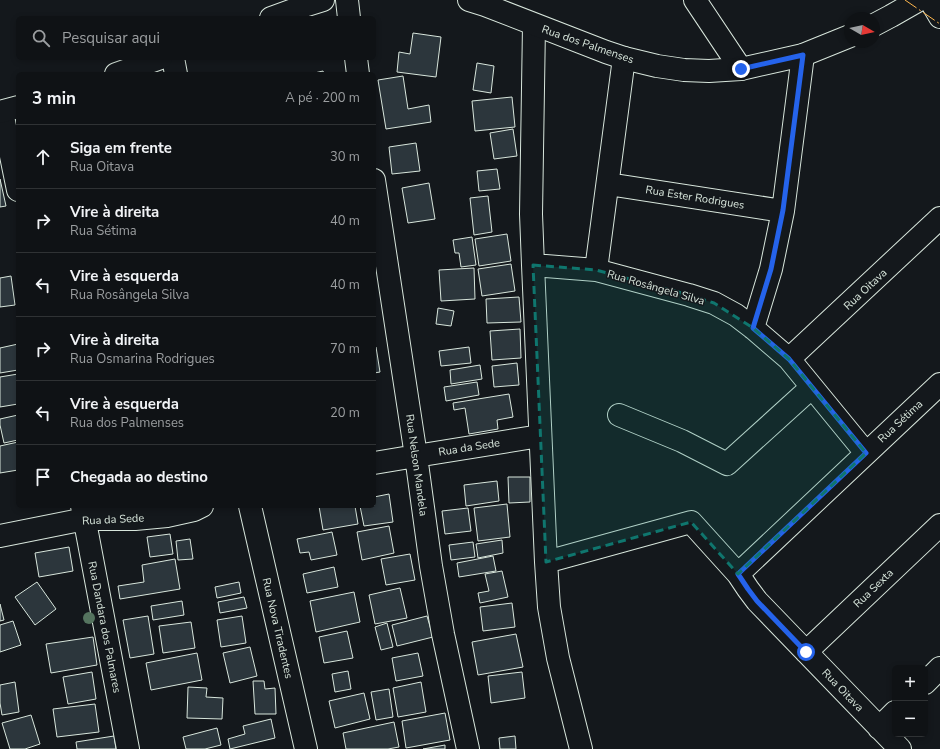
<!DOCTYPE html>
<html lang="pt">
<head>
<meta charset="utf-8">
<style>
  body { margin:0; font-family:"Nunito Sans",sans-serif; background:#1d2022; color:#f1f3f6 }
  .controls { position:absolute; right:12px; bottom:12px; display:grid; overflow:hidden; border-radius:6px; box-shadow:0 2px 6px #0003 }
  .controls button { width:36px; height:36px; display:grid; place-items:center; padding:0; border:0; border-bottom:1px solid #2f3234; background:#0f1215; color:#f1f3f6; font:20px sans-serif }
  .compass { position:absolute; left:844px; top:12px; width:36px; height:36px; border-radius:50%; background:#0f1215; box-shadow:0 2px 6px #0003; rotate:99deg }
  .stop { position:absolute; width:12px; height:12px; margin:-9px; border:3px solid #2563eb; border-radius:50%; background:#fff }
  .stop.end { background:#2563eb; border-color:#fff; box-shadow:0 1px 4px #0008 }
  .list { margin:0; padding:0; list-style:none }
  h2 { display:flex; justify-content:space-between; align-items:center; height:52px; margin:0; padding:0 16px; font-size:17px }
  h2 small { font-size:13px; font-weight:400; color:#9b9ea0 }
  .list li { display:grid; grid-template-columns:26px 1fr auto; gap:12px; align-items:center; box-sizing:border-box; height:64px; padding:0 16px; border-top:1px solid #2f3234 }
  .list b { display:block; font-size:15px; white-space:nowrap }
  .list p { margin:0; font-size:13px; white-space:nowrap; color:#9b9ea0 }
  .list em { font-size:13px; font-style:normal; color:#9b9ea0 }
  .icon { flex:none; width:22px; height:22px; fill:none; stroke:currentColor; stroke-width:2; stroke-linecap:round; stroke-linejoin:round }
  .map { position:relative; flex:none; width:940px; height:749px; overflow:hidden }
  .search { position:absolute; background:#0f1215; box-shadow:0 2px 6px #0003; left:16px; top:16px; width:360px; height:44px; display:flex; align-items:center; gap:10px; box-sizing:border-box; padding:0 14px; border-radius:6px; color:#9b9ea0; font-size:15px }
  .panel { position:absolute; background:#0f1215; box-shadow:0 2px 6px #0003; left:16px; top:72px; width:360px; height:436px; border-radius:6px }
  .map>svg:first-child { display:block }
  .building { fill:#2c363c; stroke:#d8e6dc }
  .lines { fill:none; stroke-linecap:round; stroke-linejoin:round }
  .street-casing { stroke:#d8e6dc; stroke-width:24 }
  .secondary-casing { stroke:#d8e6dc; stroke-width:24 }
  .street { stroke:#14181c; stroke-width:22 }
  .secondary { stroke:#14181c; stroke-width:22 }
  .power { stroke:#ffb74d; stroke-width:1; stroke-dasharray:14 3 2 3; stroke-linecap:butt }
  .tree { fill:#55745f }
  .route { stroke:#2563eb; stroke-width:5 }
  .marked { fill:#0f766e; fill-opacity:0.2; stroke:#0f766e; stroke-width:3; stroke-dasharray:8 5; stroke-linejoin:round }
  .labels { text-anchor:middle; stroke-width:3; stroke-linejoin:round; paint-order:stroke }
  .street-label { font-size:11px; fill:#d8e6dc; stroke:#14181c }
</style>
</head>
<body>
<div class="map">
<svg width="940" height="749" viewBox="0 0 940 749">
  <rect width="100%" height="100%" fill="#14181c"/>
  <!-- building -->
  <path class="building" d="M413 33 441 37 436 77 397 72 399 52 410 54Z
    M477 63 494 66 491 93 473 90Z
    M323 71 324 74H310Z
    M403 76 408 109 429 105 431 122 386 129 378 80Z
    M512 97 515 127 475 131 472 101Z
    M513 129 517 156 494 159 490 133Z
    M416 143 420 171 392 174 389 147Z
    M497 169 500 189 479 191 477 171Z
    M0 179 6 206 0 207Z
    M429 183 435 219 408 223 402 188Z
    M488 196 492 232 474 235 470 198Z
    M507 234 511 261 479 266 475 239Z
    M472 237 476 265 461 267 459 253H455L453 240Z
    M511 264 515 291 482 296 478 269Z
    M474 268 475 299 441 301 439 270Z
    M11 276 15 305 0 307V278Z
    M519 297 521 322 487 323 486 299Z
    M438 308 454 311 451 326 436 324Z
    M520 329 521 358 492 360 490 331Z
    M18 344V370L0 373V348Z
    M374 347H376L380 372 374 373Z
    M469 347 471 363 441 366 439 351Z
    M517 363 519 385 494 387 492 366Z
    M480 365 482 379 451 384 450 370Z
    M18 374V404L0 407V377Z
    M477 382 479 395 446 401 444 387Z
    M509 394 513 417 497 420 498 429 469 434 465 408 454 410 453 403Z
    M18 415V440L4 443 0 425V419Z
    M18 442V470L0 473V446Z
    M508 477H530V502L509 503Z
    M497 481 499 501 466 506 464 485Z
    M389 494 393 522 364 526 360 506H374V497Z
    M507 504 510 537 478 541 474 508Z
    M319 506H355L358 524 323 530Z
    M468 508 471 531 445 534 442 511Z
    M389 526 394 553 362 560 357 532Z
    M332 532 337 555 311 560 309 552 300 553 297 539Z
    M170 534 173 554 150 557 147 537Z
    M190 539 193 559 178 560 176 541Z
    M502 540 503 553 478 558 476 544Z
    M473 542 475 557 451 560 449 545Z
    M69 547 73 571 39 577 35 553Z
    M410 554 415 580 386 585 381 559Z
    M493 556 496 571 459 577 457 563Z
    M175 559 180 589 120 599 118 586 144 582 142 565Z
    M334 567 338 587 307 593 303 574Z
    M502 571 508 597 480 603 478 593 489 591 485 574Z
    M37 582 56 609 35 625 15 597Z
    M239 582 241 593 217 598 215 587Z
    M400 588 407 618 375 624 369 595Z
    M354 592 360 622 316 632 310 601Z
    M244 597 247 608 220 613 218 602Z
    M182 601 184 615 153 620 151 606Z
    M512 603 515 627 483 631 480 607Z
    M0 604 4 620 0 621Z
    M148 616 154 654 130 658 123 620Z
    M242 616 246 643 221 647 217 620Z
    M427 616 433 637 397 646 392 625Z
    M13 621 21 645 0 652V625Z
    M191 622 195 648 163 653 159 626Z
    M387 623 393 647 381 650 375 627Z
    M347 631 353 658 324 663 319 637Z
    M516 634 523 667 478 675 472 642Z
    M93 637 97 665 51 673 46 644Z
    M250 647 257 676 230 683 223 653Z
    M197 653 202 680 151 690 146 663Z
    M418 653 423 676 396 681 392 658Z
    M348 671 351 689 335 692 332 674Z
    M92 672 96 699 68 704 63 677Z
    M522 672 525 698 491 703 488 676Z
    M253 681H264L265 689 275 688 276 714H255Z
    M15 682 19 712 2 715 0 703V685Z
    M421 682 426 712 398 717 393 688Z
    M188 687 207 688 206 697 223 698 222 719 187 718Z
    M389 689 393 717 376 720 371 692Z
    M364 693 370 719 335 728 329 701Z
    M95 704 99 732 57 737 53 709Z
    M445 713 450 740 406 748 402 721Z
    M31 715 40 744 25 749H10L2 723Z
    M271 719 275 738 230 749 228 739 245 734 243 726Z
    M394 722 399 747 388 749H346L343 733Z
    M217 728 221 745 205 749H186L183 737Z
    M114 736 116 749H77L76 742Z
    M515 736 516 749H500L499 738Z
    M445 745V749H423Z"/>
  <g class="lines">
    <defs>
      <path id="street" d="M347 0 349 18
        M695 0 741 69
        M534 25 531 214 533 265 546 562 549 607 558 658 581 749
        M173 58 176 74
        M356 58 358 74
        M624 58 596 270 689 295 714 303 736 315 753 328 789 359 866 453
        M2 112 18 190
        M374 180 416 456 431 566 443 634 468 749
        M608 184 783 211
        M533 265 596 270
        M753 328 771 269 783 211 803 55
        M789 359 940 218
        M619 415 682 441 727 464 812 387
        M374 463 416 456 540 436
        M82 506 128 749
        M250 506 306 749
        M0 536 85 519H135L167 516 194 510 202 506
        M546 562 691 522 738 574 748 589 757 601 900 749
        M738 574 940 384
        M806 652 940 525
        M925 683 940 668
        M879 728 895 712"/>
      <path id="secondary" d="M469 0 485 5 606 52 624 58 657 66 684 70 709 71 741 69 803 55 850 36
        M930 0 940 17
        M271 18 307 5 323 0
        M874 25 891 16 919 0
        M116 74 161 58
        M0 112 18 107"/>
    </defs>
    <!-- street casing -->
    <use href="#street" class="street-casing"/>
    <!-- secondary casing -->
    <use href="#secondary" class="secondary-casing"/>
    <!-- street -->
    <use href="#street" class="street"/>
    <!-- secondary -->
    <use href="#secondary" class="secondary"/>
    <!-- power -->
    <path class="power" d="M905 0 940 24"/>
  </g>
  <!-- trees -->
  <circle class="tree" cx="89" cy="618" r="6"/>
  <g class="lines">
    <!-- route -->
    <path class="route" d="M741 69 803 55 783 210 771 269 753 328 789 359 866 453 738 574 748 589 757 601 806 652"/>
  </g>
  <!-- marked area -->
  <path class="marked" d="M533 265 596 270 689 295 714 303 753 328 789 359 866 453 738 574 691 522 546 562Z"/>
  <g class="labels">
    <!-- street labels -->
    <g class="street-label">
      <text transform="translate(588 44) rotate(19)" y="4">Rua dos Palmenses</text>
      <text transform="translate(695 197) rotate(9)" y="4">Rua Ester Rodrigues</text>
      <text transform="translate(656 287) rotate(16)" y="4">Rua Rosângela Silva</text>
      <text transform="translate(865 289) rotate(-43)" y="4">Rua Oitava</text>
      <text transform="translate(900 421) rotate(-43)" y="4">Rua Sétima</text>
      <text transform="translate(469 447) rotate(-9)" y="4">Rua da Sede</text>
      <text transform="translate(417 465) rotate(82)" y="4">Rua Nelson Mandela</text>
      <text transform="translate(113 519) rotate(-3)" y="4">Rua da Sede</text>
      <text transform="translate(873 588) rotate(-44)" y="4">Rua Sexta</text>
      <text transform="translate(105 627) rotate(79)" y="4">Rua Dandara dos Palmares</text>
      <text transform="translate(278 628) rotate(77)" y="4">Rua Nova Tiradentes</text>
      <text transform="translate(843 690) rotate(46)" y="4">Rua Oitava</text>
    </g>
  </g>
</svg>
<div class="controls">
<button>+</button>
<button>−</button>
</div>
<svg class="compass" viewBox="-18 -18 36 36"><path d="M0-13l5 13h-10z" fill="#e53935"/><path d="M0 13l5-13h-10z" fill="#9b9ea0"/></svg>
<div class="stop" style="left:806px;top:652px"></div>
<div class="stop end" style="left:741px;top:69px"></div>
<div class="search"><svg class="icon" aria-label="search" viewBox="0 0 24 24"><circle cx="10" cy="10" r="6"/><path d="M15 15l6 6"/></svg>Pesquisar aqui</div>
<section class="panel">
<h2>3 min<small>A pé · 200 m</small></h2>
<ul class="list">
<li><svg class="icon" aria-label="ahead" viewBox="0 0 24 24"><path d="M12 20V5M6 11l6-6 6 6"/></svg><div><b>Siga em frente</b><p>Rua Oitava</p></div><em>30 m</em></li>
<li><svg class="icon" aria-label="right" viewBox="0 0 24 24"><path d="M7 20v-9h11M14 6l5 5-5 5"/></svg><div><b>Vire à direita</b><p>Rua Sétima</p></div><em>40 m</em></li>
<li><svg class="icon" aria-label="left" viewBox="0 0 24 24"><path d="M17 20v-9H6M10 6l-5 5 5 5"/></svg><div><b>Vire à esquerda</b><p>Rua Rosângela Silva</p></div><em>40 m</em></li>
<li><svg class="icon" aria-label="right" viewBox="0 0 24 24"><path d="M7 20v-9h11M14 6l5 5-5 5"/></svg><div><b>Vire à direita</b><p>Rua Osmarina Rodrigues</p></div><em>70 m</em></li>
<li><svg class="icon" aria-label="left" viewBox="0 0 24 24"><path d="M17 20v-9H6M10 6l-5 5 5 5"/></svg><div><b>Vire à esquerda</b><p>Rua dos Palmenses</p></div><em>20 m</em></li>
<li><svg class="icon" aria-label="arrive" viewBox="0 0 24 24"><path d="M6 21V4h12l-3 4 3 4H6"/></svg><div><b>Chegada ao destino</b></div></li>
</ul>
</section>
</div>
</body>
</html>
